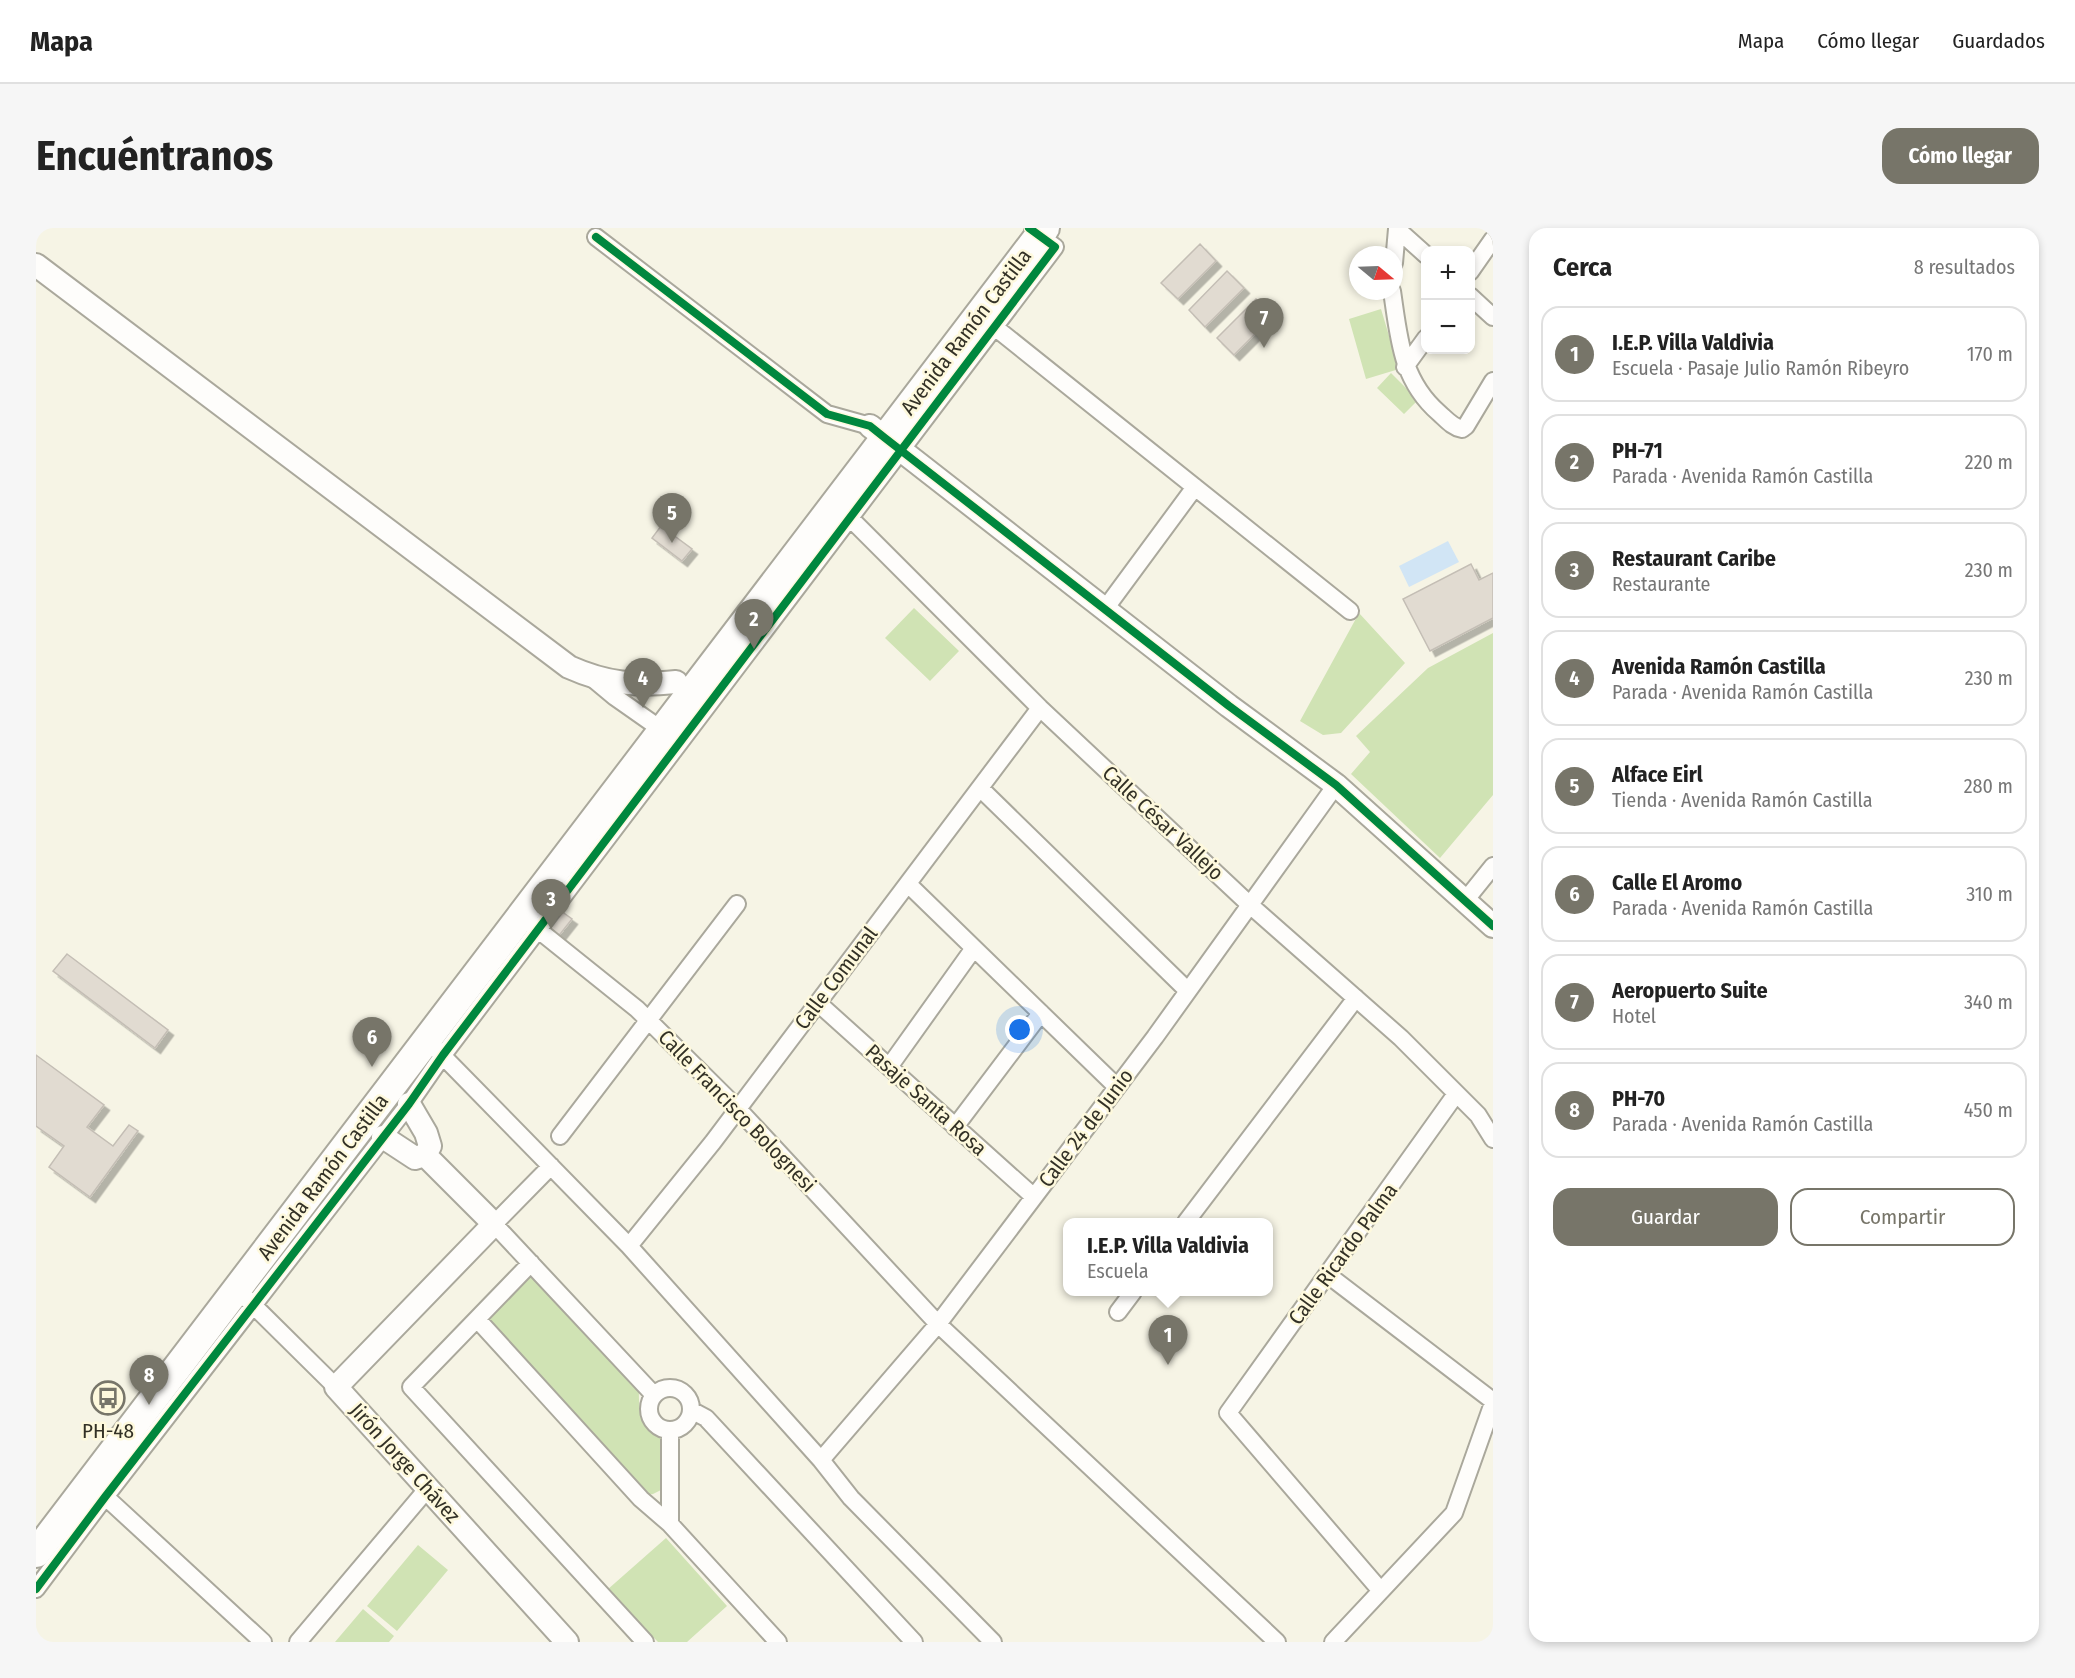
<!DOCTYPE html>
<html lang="es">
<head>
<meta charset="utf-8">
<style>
  body { margin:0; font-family:"Fira Sans Condensed",sans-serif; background:#f6f6f6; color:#222 }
  .controls { position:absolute; right:18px; top:18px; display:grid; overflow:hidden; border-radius:12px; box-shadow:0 3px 9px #0003 }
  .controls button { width:54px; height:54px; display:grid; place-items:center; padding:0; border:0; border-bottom:2px solid #e0e0e0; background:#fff; color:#222; font:30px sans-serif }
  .compass { position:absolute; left:1313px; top:18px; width:54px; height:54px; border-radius:50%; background:#fff; box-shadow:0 3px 9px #0003; rotate:109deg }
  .you { position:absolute; left:984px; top:802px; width:21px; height:21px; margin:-15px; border:4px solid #fff; border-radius:50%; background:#1a73e8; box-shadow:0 0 0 9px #1a73e833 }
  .badge { display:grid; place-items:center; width:39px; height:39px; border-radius:50%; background:#777569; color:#fff; font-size:20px; font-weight:700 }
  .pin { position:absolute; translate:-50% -50px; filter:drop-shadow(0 2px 3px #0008) }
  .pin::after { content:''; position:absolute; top:32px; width:21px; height:18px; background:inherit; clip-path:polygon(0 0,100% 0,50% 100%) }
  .popup { position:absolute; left:1027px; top:990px; width:210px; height:78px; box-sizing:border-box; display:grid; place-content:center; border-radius:12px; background:#fff; filter:drop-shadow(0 2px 4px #0005); font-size:20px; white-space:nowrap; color:#767676 }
  .popup b { font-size:22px; color:#222 }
  .popup::after { content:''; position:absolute; left:50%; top:100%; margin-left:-12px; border:12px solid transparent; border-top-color:#fff }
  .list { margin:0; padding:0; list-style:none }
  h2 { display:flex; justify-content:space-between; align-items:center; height:78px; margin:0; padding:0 24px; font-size:26px }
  h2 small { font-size:20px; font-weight:400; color:#767676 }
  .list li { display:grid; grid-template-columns:39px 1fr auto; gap:18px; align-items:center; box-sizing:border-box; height:96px; margin:0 12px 12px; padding:0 12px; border:2px solid #e0e0e0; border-radius:18px }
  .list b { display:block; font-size:22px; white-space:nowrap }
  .list p { margin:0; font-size:20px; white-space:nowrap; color:#767676 }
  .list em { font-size:20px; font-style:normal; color:#767676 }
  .actions { display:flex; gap:12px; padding:18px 24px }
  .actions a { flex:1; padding:14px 0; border:2px solid #777569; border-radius:18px; text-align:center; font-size:21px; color:#777569 }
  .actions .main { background:#777569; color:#fff }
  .map { position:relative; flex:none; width:1457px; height:1414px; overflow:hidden; border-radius:18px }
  header { display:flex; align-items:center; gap:36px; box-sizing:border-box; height:84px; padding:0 30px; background:#fff; border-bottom:2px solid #e0e0e0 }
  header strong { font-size:28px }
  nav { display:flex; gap:33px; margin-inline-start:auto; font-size:21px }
  .intro { display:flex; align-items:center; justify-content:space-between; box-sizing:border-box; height:144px; padding:0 36px }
  h1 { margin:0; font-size:42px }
  .button { padding:15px 27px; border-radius:18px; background:#777569; color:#fff; font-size:21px; font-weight:700 }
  main { display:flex; gap:36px; padding:0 36px }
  aside { flex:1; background:#fff; border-radius:18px; box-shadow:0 3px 9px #0003 }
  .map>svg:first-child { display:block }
  .green { fill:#d0e3b4 }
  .water { fill:#d1e5f5 }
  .building { fill:#e1dbd1; stroke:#c4beb5; stroke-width:1.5; filter:url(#shadow) }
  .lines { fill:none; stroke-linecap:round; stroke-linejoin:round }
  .street-casing { stroke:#aaa89c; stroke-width:20 }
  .secondary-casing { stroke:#aaa89c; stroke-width:26 }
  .highway-casing { stroke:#aaa89c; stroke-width:32 }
  .street { stroke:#fefdfb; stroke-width:16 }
  .secondary { stroke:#fefdfb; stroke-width:22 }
  .highway { stroke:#fefdfb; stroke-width:28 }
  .cycleway-casing { stroke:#fef9dd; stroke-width:11 }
  .cycleway { stroke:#00873e; stroke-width:8 }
  .labels { text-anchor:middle; stroke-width:5; stroke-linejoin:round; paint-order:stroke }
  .street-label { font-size:21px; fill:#333126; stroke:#fef9dd }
  .poi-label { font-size:21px; fill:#333126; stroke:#fef9dd }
</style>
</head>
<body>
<header>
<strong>Mapa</strong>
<nav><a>Mapa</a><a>Cómo llegar</a><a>Guardados</a></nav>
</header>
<div class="intro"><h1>Encuéntranos</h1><a class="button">Cómo llegar</a></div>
<main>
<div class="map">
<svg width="1457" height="1414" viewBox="0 0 1457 1414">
  <defs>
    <filter id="shadow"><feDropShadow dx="5.5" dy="5.5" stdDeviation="0" flood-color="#0004"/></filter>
  </defs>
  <rect width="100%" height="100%" fill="#f6f4e5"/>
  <!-- green -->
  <path class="green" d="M1345 81 1363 141 1330 151 1313 91Z
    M1355 145 1382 172 1368 186 1341 160Z
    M878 380 923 423 894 453 849 410Z
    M1323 385 1369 435 1305 505 1287 507 1264 493Z
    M1457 405V567L1404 630 1315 546 1334 524 1320 508 1392 440Z
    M494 1047 603 1163C602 1186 608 1192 625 1207V1262L617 1266 609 1267 451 1095 453 1086Z
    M630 1310 691 1378 651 1414H622L571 1362Z
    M382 1317 412 1342 361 1403 331 1378Z
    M327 1381 358 1408 353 1414H299Z"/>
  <!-- water -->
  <path class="water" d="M1412 313 1423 334 1373 359 1363 338Z"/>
  <!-- building -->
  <path class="building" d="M1164 16 1180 33 1142 71 1125 55Z
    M1191 43 1208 60 1169 99 1153 82Z
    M1220 71 1237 88 1198 127 1181 110Z
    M625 298 656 321 646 333 616 310Z
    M1435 336 1443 352 1457 345V390L1394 423 1367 371Z
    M525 683 536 691 521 710 511 702Z
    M31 726 132 802 119 820 17 743Z
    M0 827 68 877 51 899 77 918 93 897 102 903 54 969 13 939 28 918 0 898Z"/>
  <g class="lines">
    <defs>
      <path id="street" d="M560 9 791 186 834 198
        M1358 35 1361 1 1390 27
        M1434 44 1457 11
        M1356 63C1363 110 1365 152 1403 185 1410 191 1416 199 1426 201L1430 198 1457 153
        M1434 68 1457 89
        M951 93 1314 383
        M1369 139 1390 110
        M806 282 1004 480 1214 677 1365 810 1442 887 1457 911
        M1069 381 1159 259
        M555 449 579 469 626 502
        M944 560 1152 763
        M872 656 1081 859
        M1428 674 1457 638
        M495 696 601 781 702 881 902 1096 1241 1414
        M782 775 998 969
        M400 821 593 1018 785 1232 815 1270 957 1414
        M853 839 938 720
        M919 899 1005 785
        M524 908 701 676
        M515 938 458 996 618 1167
        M1150 994 1320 770
        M593 1018 677 914 1004 480
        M495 1035 375 1159 609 1414
        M1292 1047 1457 1173
        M210 1070 300 1159
        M1082 1084 1097 1064
        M441 1091 605 1271 634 1296 742 1414
        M613 1181a21 21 0 1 1 42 0a21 21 0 1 1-42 0Z
        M655 1182 670 1190 878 1414
        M634 1203V1296
        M785 1232 902 1096 1119 809 1300 557
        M62 1262 227 1414
        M0 1361 69 1269 373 876 407 827 1019 19 997 3
        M1345 1363 1192 1185 1420 866
        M262 1414 392 1260
        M1297 1414 1418 1285 1457 1175"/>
      <path id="secondary" d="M0 37 533 439C571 456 599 458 640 454
        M834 198 1193 478 1300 557 1457 698
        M347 909 379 930 389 927 394 918 390 905 373 876
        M389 927 458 996 300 1159 531 1414"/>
      <path id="highway" d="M0 1325 1009 0"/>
    </defs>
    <!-- street casing -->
    <use href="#street" class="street-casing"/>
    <!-- secondary casing -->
    <use href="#secondary" class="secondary-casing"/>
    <!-- highway casing -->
    <use href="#highway" class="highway-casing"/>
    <!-- street -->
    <use href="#street" class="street"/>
    <!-- secondary -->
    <use href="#secondary" class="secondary"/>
    <!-- highway -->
    <use href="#highway" class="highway"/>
    <defs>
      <path id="cycleway" d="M560 9 791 186 834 198 849 210 1193 478 1300 557 1457 698
        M0 1361 69 1269 373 876 407 827 1019 19 993 0"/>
    </defs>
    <!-- cycleway casing -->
    <use href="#cycleway" class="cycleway-casing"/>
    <!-- cycleway -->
    <use href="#cycleway" class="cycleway"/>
  </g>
  <!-- icons -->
  <defs>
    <symbol id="bus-ring" viewBox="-11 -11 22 22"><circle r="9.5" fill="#fef9dd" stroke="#777569" stroke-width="1.5"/><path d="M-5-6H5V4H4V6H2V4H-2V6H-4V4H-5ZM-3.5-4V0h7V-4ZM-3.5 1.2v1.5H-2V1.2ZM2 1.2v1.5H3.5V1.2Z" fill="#777569"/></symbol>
  </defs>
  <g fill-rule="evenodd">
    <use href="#bus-ring" x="53" y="1151" width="38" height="38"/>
  </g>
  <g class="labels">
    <!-- street labels -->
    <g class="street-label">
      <text transform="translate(930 104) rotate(-53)" y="7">Avenida Ramón Castilla</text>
      <text transform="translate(1127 595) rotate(43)" y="7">Calle César Vallejo</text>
      <text transform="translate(800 750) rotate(-53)" y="7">Calle Comunal</text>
      <text transform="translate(890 872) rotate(42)" y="7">Pasaje Santa Rosa</text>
      <text transform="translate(701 883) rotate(46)" y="7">Calle Francisco Bolognesi</text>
      <text transform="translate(1050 900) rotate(-53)" y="7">Calle 24 de Junio</text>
      <text transform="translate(287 949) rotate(-53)" y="7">Avenida Ramón Castilla</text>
      <text transform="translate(1307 1026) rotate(-54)" y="7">Calle Ricardo Palma</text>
      <text transform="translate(369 1235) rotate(48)" y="7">Jirón Jorge Chávez</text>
    </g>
    <!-- poi labels -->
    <g class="poi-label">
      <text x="72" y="1210">PH-48</text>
    </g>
  </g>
</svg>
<div class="controls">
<button>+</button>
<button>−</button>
</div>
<svg class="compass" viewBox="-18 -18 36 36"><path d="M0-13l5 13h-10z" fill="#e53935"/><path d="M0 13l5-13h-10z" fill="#767676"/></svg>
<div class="you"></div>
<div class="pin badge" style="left:1132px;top:1137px">1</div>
<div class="popup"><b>I.E.P. Villa Valdivia</b>Escuela</div>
<div class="pin badge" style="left:718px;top:421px">2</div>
<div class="pin badge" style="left:515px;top:701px">3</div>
<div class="pin badge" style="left:607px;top:480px">4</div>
<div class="pin badge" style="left:636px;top:315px">5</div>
<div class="pin badge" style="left:336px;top:839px">6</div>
<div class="pin badge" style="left:1228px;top:120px">7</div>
<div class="pin badge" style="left:113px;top:1177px">8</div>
</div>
<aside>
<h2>Cerca<small>8 resultados</small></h2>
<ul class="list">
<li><span class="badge">1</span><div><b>I.E.P. Villa Valdivia</b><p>Escuela · Pasaje Julio Ramón Ribeyro</p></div><em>170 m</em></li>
<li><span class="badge">2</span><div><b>PH-71</b><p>Parada · Avenida Ramón Castilla</p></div><em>220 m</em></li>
<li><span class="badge">3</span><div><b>Restaurant Caribe</b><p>Restaurante</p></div><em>230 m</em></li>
<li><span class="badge">4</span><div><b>Avenida Ramón Castilla</b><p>Parada · Avenida Ramón Castilla</p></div><em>230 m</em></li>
<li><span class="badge">5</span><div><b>Alface Eirl</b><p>Tienda · Avenida Ramón Castilla</p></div><em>280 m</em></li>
<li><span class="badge">6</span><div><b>Calle El Aromo</b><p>Parada · Avenida Ramón Castilla</p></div><em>310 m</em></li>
<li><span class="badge">7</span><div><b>Aeropuerto Suite</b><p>Hotel</p></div><em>340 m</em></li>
<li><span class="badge">8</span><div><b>PH-70</b><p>Parada · Avenida Ramón Castilla</p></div><em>450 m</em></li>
</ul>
<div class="actions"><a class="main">Guardar</a><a>Compartir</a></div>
</aside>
</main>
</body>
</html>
